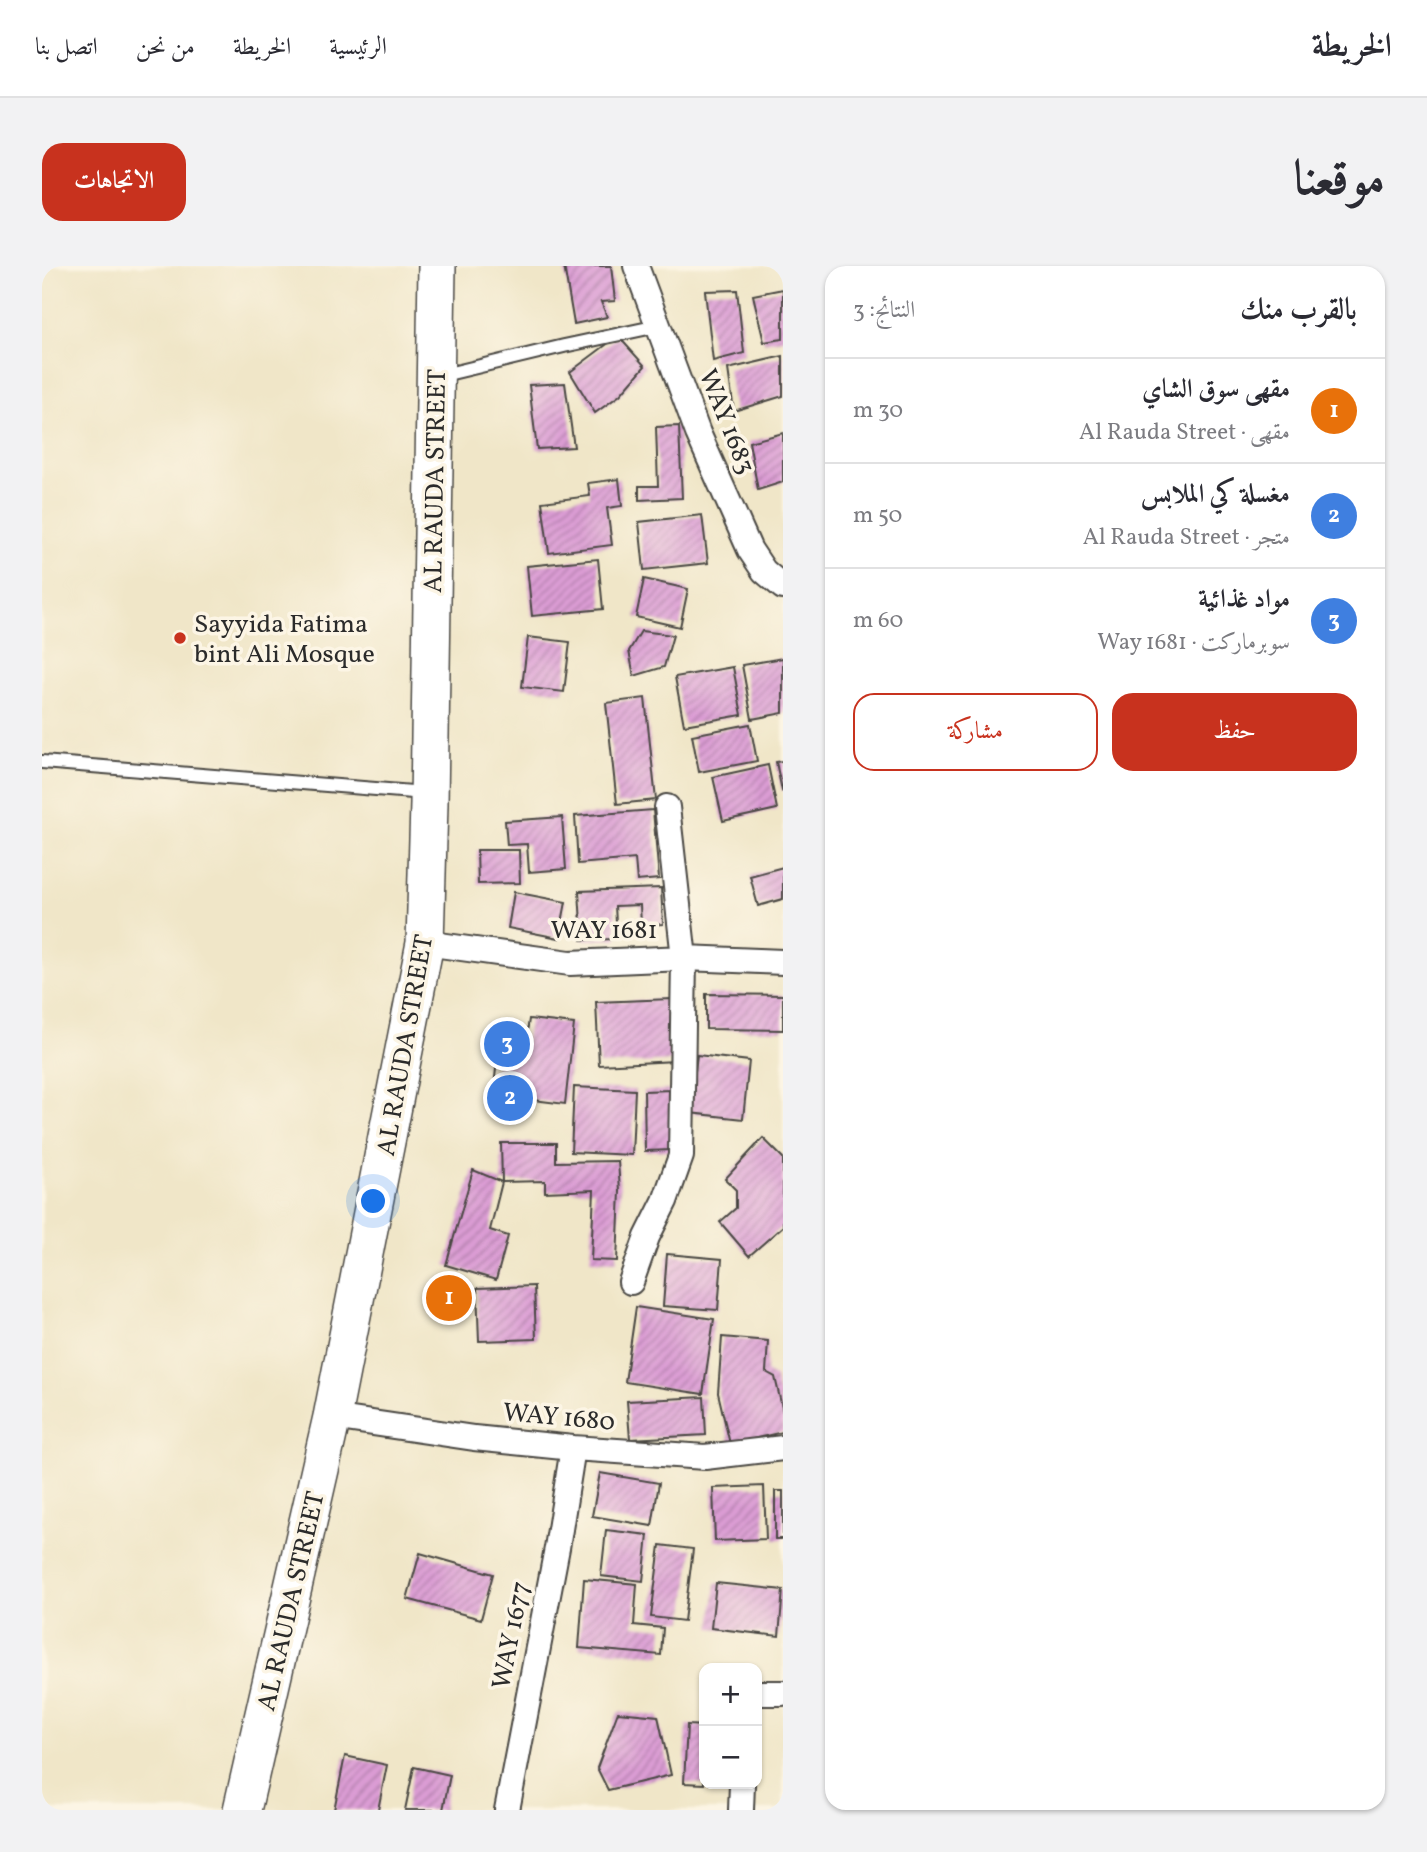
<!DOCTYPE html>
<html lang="ar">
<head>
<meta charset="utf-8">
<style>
  body { margin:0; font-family:Vollkorn,Amiri,serif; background:#f2f2f3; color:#2b2b33; direction:rtl }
  .controls { position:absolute; right:21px; bottom:21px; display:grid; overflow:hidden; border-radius:14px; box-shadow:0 2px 5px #0004 }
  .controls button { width:63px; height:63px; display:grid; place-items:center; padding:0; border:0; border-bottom:2px solid #e1e1e2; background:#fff; color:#2b2b33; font:35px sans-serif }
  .you { position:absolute; left:332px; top:936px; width:24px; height:24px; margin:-18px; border:5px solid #fff; border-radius:50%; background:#1a73e8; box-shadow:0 0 0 10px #1a73e833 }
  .badge { display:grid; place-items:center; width:46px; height:46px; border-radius:50%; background:#c8321e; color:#fff; font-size:23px; font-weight:700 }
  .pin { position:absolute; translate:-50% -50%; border:4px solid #fff; box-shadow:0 2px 7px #0006 }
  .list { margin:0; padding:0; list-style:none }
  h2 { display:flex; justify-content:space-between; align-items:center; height:91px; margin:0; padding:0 28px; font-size:30px }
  h2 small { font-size:23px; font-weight:400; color:#7c7c81 }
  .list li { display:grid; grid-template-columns:46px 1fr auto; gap:21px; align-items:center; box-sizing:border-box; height:105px; padding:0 28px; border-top:2px solid #e1e1e2 }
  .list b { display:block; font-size:26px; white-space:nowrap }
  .list p { margin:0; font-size:23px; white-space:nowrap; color:#7c7c81 }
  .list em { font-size:23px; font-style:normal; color:#7c7c81 }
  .actions { display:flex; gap:14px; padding:21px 28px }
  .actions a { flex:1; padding:16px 0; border:2px solid #c8321e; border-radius:21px; text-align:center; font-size:24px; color:#c8321e }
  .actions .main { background:#c8321e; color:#fff }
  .map { position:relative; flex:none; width:741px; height:1544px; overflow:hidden; direction:ltr; border-radius:21px }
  header { display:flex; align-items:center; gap:42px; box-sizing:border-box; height:98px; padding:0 35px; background:#fff; border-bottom:2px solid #e1e1e2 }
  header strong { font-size:33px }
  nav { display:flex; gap:38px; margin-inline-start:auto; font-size:24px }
  .intro { display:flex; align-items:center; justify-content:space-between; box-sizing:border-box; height:168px; padding:0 42px }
  h1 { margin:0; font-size:49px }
  .button { padding:18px 32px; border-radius:21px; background:#c8321e; color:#fff; font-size:24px; font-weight:700 }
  main { display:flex; gap:42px; padding:0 42px }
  aside { flex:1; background:#fff; border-radius:21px; box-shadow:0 2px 5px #0004 }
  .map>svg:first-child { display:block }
  .building { fill:url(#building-hatch) }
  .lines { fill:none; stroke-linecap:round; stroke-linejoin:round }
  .service-casing { stroke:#494743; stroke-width:16 }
  .minor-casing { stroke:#494743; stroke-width:28 }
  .secondary-casing { stroke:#494743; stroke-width:40 }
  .service { stroke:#fff; stroke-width:12 }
  .minor { stroke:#fff; stroke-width:24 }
  .secondary { stroke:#fff; stroke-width:37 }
  .poi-dot { fill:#c8321e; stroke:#fcf5e5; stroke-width:2.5 }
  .labels { text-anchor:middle; stroke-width:7; stroke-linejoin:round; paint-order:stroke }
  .street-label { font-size:26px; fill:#2b2b2b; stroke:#fcf5e5 }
  .poi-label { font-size:26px; fill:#2b2b2b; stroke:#fcf5e5; text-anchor:start }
</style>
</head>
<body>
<header>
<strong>الخريطة</strong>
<nav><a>الرئيسية</a><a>الخريطة</a><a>من نحن</a><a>اتصل بنا</a></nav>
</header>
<div class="intro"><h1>موقعنا</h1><a class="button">الاتجاهات</a></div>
<main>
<aside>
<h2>بالقرب منك<small>النتائج: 3</small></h2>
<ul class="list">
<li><span class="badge" style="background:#e8710a">1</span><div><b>مقهى سوق الشاي</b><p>مقهى · Al Rauda Street</p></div><em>30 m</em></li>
<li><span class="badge" style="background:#3f7fe0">2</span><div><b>مغسلة كي الملابس</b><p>متجر · Al Rauda Street</p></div><em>50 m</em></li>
<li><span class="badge" style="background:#3f7fe0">3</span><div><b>مواد غذائية</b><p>سوبرماركت · Way 1681</p></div><em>60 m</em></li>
</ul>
<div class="actions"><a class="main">حفظ</a><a>مشاركة</a></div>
</aside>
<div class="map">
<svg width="741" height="1544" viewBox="0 0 741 1544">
  <defs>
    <pattern id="building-hatch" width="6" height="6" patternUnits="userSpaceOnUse" patternTransform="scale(1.75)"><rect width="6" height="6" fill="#db9cd4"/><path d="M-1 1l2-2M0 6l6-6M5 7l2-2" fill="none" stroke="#b27fac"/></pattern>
  </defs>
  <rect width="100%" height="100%" fill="#fcf5e5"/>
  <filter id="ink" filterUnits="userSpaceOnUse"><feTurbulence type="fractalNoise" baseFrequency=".0143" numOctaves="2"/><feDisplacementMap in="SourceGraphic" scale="14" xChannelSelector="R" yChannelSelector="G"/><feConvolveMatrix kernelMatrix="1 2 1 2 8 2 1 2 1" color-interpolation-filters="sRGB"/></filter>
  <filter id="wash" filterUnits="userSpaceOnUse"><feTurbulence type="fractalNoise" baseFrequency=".00686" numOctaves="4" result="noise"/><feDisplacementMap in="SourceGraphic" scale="28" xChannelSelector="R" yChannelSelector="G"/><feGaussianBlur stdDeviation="1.57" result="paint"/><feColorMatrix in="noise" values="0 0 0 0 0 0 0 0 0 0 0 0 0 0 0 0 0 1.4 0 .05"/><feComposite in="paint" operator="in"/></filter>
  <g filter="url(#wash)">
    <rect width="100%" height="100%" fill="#f0e6c8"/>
    <g id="blocks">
      <!-- building -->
      <path class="building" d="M522 0H569L573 35 559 36 565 51 532 58Z
        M741 23V73L722 76 711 29Z
        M695 24 702 87 671 95 663 25Z
        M576 70 603 100 578 129 553 147 528 106Z
        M741 90V130L692 145 686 103Z
        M523 117 532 181 495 183 487 119Z
        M637 160 640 232 597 234V220H616L614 161Z
        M741 167V216L716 224 707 176Z
        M577 213 580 240 565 242 570 279 507 287 500 236 548 230 546 217Z
        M660 249 666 297 602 304 597 256Z
        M556 293 561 343 490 350 485 300Z
        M602 313 646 323 638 361 594 351Z
        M599 365 631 369 622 401 592 410 587 385Z
        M486 371 528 376 522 426 480 421Z
        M741 392V447L710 453 700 399Z
        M691 401 700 449 642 459 633 411Z
        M603 432 614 534 575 538 564 437Z
        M708 458 715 495 657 506 650 469Z
        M741 495V524L740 525 734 496Z
        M726 499 735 543 681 555 671 511Z
        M611 544 617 613 595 615 593 593 536 598 533 550Z
        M520 551 524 603 487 606 485 578 465 579 463 555Z
        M435 584H477L478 617 436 618Z
        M741 601V633L716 640 708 610Z
        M619 622 621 658 599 659 598 639 573 640 575 673 540 674 537 625Z
        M472 626 524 636 517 672 466 662Z
        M664 728 741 729V764L664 763Z
        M630 733 633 795 557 799 554 736Z
        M487 753 532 758 523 838 451 829 457 777 483 780Z
        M655 789 707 795 701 853 648 847Z
        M532 821 593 824 590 889 529 886Z
        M629 824 630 884 603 885 602 825Z
        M721 872 741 892V960L707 990 678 956 694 942V924L683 913Z
        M459 877H514V896L576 895 578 925 575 995 549 994 552 924 503 926V915L460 916Z
        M431 904 460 916 448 964 466 970 454 1014 404 999Z
        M625 988 680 993 676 1044 621 1040Z
        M492 1020 494 1073 437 1075 435 1022Z
        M594 1041 672 1053 661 1128 583 1116Z
        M680 1071 726 1075 724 1106 733 1111 741 1146V1166L688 1178 676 1127Z
        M662 1131 664 1169 588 1173 585 1135Z
        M558 1207 617 1217 610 1260 550 1250Z
        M722 1220 724 1273 673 1275 671 1222Z
        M733 1225H741V1273H733Z
        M564 1264 606 1269 601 1315 559 1310Z
        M618 1279 651 1283 642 1355 609 1351Z
        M378 1287 451 1308 439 1353 365 1333Z
        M542 1313 595 1318 592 1359 621 1362 619 1389 537 1382Z
        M674 1317 741 1324 737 1370 669 1362Z
        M576 1446 616 1450 629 1509 566 1524 555 1502Z
        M645 1459 662 1460V1518L642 1517Z
        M303 1490 345 1499 336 1544H292Z
        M372 1501 408 1509 401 1544H363Z"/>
    </g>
  </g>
  <g filter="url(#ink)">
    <use href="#blocks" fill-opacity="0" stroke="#494743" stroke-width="2"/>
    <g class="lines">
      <defs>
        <path id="service" d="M397 110 522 80 616 60
          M0 496 383 527"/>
        <path id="minor" d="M594 0 656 167 708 284 722 305 741 321
          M383 677 528 697 642 692 741 696
          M589 1016 605 971 623 935 639 890 642 692 625 541
          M290 1151 432 1172 531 1182 663 1191 741 1182
          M715 1427H741
          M465 1544 515 1282 531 1182
          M699 1544 700 1518"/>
        <path id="secondary" d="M200 1544 290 1151 383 677 387 538 395 0"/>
      </defs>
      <!-- service casing -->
      <use href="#service" class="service-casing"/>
      <!-- minor casing -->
      <use href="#minor" class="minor-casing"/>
      <!-- secondary casing -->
      <use href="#secondary" class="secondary-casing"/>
      <!-- service -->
      <use href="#service" class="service"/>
      <!-- minor -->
      <use href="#minor" class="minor"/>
      <!-- secondary -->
      <use href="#secondary" class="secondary"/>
    </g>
  </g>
  <!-- markers -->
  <circle class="poi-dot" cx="138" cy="372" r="7"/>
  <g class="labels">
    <!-- street labels -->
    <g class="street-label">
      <text transform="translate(686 155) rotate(68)" y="9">WAY 1683</text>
      <text transform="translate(392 215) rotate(-89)" y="9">AL RAUDA STREET</text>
      <text x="562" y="672">WAY 1681</text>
      <text transform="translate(362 779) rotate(-80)" y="9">AL RAUDA STREET</text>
      <text transform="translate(517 1150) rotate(5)" y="9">WAY 1680</text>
      <text transform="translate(248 1335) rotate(-77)" y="9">AL RAUDA STREET</text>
      <text transform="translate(468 1369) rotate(-79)" y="9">WAY 1677</text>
    </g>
    <!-- poi labels -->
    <g class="poi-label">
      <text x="152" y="366">Sayyida Fatima<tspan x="152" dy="30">bint Ali Mosque</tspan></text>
    </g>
  </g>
</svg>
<div class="controls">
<button>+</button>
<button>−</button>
</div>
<div class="you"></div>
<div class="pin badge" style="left:407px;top:1032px;background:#e8710a">1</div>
<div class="pin badge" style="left:468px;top:832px;background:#3f7fe0">2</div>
<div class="pin badge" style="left:465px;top:778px;background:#3f7fe0">3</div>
</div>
</main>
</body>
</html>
